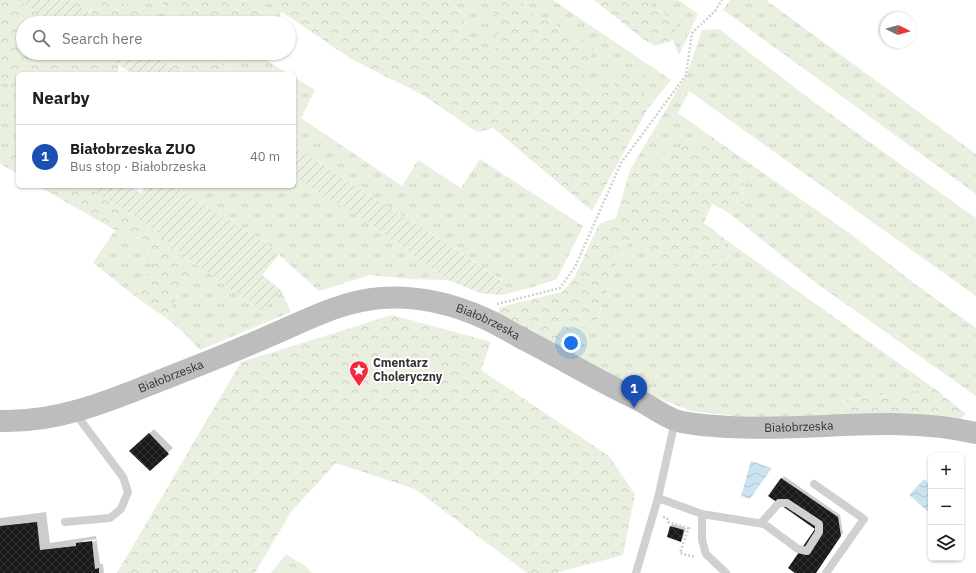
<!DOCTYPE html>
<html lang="en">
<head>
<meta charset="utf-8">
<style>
  body { margin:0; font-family:"IBM Plex Sans",sans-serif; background:#f2f2f2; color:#202124 }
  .controls { position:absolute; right:12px; bottom:12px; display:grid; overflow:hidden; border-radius:6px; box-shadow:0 1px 3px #0004 }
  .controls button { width:36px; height:36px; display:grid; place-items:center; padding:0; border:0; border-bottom:1px solid #e0e0e0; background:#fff; color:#202124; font:20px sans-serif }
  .compass { position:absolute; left:880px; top:12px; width:36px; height:36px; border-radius:50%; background:#fff; box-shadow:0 1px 3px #0004; rotate:95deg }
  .you { position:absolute; left:571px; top:343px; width:14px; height:14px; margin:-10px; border:3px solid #fff; border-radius:50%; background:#1a73e8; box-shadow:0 0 0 6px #1a73e833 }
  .badge { display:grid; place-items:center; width:26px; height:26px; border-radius:50%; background:#0f766e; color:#fff; font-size:13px; font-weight:700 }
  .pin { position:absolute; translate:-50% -33px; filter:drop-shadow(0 1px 2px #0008) }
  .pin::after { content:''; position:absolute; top:21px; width:14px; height:12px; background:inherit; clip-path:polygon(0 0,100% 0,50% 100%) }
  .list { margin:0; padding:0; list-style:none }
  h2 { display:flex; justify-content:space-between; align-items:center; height:52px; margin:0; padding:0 16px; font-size:17px }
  h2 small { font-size:13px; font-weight:400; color:#757577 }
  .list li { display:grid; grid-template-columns:26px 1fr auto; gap:12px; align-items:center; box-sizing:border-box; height:64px; padding:0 16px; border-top:1px solid #e0e0e0 }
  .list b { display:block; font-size:15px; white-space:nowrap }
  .list p { margin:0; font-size:13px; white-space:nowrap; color:#757577 }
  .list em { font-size:13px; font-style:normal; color:#757577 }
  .icon { flex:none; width:22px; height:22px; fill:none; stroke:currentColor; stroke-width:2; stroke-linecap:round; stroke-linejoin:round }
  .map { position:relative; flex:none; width:976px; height:573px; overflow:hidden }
  .search { position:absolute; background:#fff; box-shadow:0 1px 3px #0004; left:16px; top:16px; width:280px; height:44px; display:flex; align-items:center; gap:10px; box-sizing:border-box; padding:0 14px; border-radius:22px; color:#757577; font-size:15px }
  .panel { position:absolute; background:#fff; box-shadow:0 1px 3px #0004; left:16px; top:72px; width:280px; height:116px; border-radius:6px }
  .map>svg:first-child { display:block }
  .grass { fill:url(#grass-tufts) }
  .forest { fill:url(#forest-crowns) }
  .garden { fill:url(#garden-furrows) }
  .water { fill:url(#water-waves) }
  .shadow { fill:#0003; fill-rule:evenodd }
  .building { fill:url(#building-cross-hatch) }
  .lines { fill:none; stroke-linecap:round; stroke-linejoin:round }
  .path { stroke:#d0d0d0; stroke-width:2.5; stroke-dasharray:2 2; stroke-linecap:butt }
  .lane { stroke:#d0d0d0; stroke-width:8 }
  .secondary { stroke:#bdbdbd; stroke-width:22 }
  .labels { text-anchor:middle; stroke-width:4; stroke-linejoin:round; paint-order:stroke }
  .street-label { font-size:12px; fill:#333; stroke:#fff }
  .poi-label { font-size:12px; font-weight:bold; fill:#333; stroke:#fff; text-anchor:start }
</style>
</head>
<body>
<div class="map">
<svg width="976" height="573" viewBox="0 0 976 573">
  <defs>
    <pattern id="grass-tufts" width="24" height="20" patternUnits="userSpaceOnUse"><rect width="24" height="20" fill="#e9f0e0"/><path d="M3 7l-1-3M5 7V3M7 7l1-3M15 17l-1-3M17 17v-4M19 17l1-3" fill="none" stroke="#c8cec1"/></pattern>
    <pattern id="forest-crowns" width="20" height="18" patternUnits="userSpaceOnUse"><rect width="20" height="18" fill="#e9f0e0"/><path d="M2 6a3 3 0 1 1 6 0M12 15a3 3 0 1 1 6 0" fill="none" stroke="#c8cec1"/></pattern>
    <pattern id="garden-furrows" width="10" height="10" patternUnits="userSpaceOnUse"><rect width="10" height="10" fill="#e9f0e0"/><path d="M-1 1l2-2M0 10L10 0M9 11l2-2" fill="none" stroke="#c8cec1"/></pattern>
    <pattern id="water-waves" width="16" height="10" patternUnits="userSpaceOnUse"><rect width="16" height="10" fill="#cbe3f1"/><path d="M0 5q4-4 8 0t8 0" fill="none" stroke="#afc3cf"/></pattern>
    <pattern id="building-cross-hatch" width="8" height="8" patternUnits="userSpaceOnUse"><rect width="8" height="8" fill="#1a1a1a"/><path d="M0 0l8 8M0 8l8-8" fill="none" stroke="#333"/></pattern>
  </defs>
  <rect width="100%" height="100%" fill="#fff"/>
  <!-- grass -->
  <path class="grass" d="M69 0H97L89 13Z
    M118 0H156L198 23H156Z
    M240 0H264L281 11 278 23Z
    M448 0H490L498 25 494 58 472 43 461 13Z
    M521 0H553L671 80 647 110 641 72 614 70 615 92 589 95 583 79 594 46 527 10Z
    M642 0H678L698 14 679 55 673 40 677 23Z
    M730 0H766L976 154V194L723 10Z
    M719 29 815 103 976 218V296L689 91 678 113 709 135 630 170 687 74 702 30Z
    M204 53H254L289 74H235Z
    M0 76 18 94V131L1 164 0 163Z
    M294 77 315 90 301 118 402 186 418 160 461 188 480 159 583 226 557 279 530 288 502 295V281L480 265 294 147Z
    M749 163 852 235 915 284 976 328V396L816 283 726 211 743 207 744 182Z
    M294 177 373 226 448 280 409 279 370 275 319 291 266 243 173 186H294Z
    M115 230 145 240 152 265 136 297 93 263Z
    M726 240 935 389 901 392 843 401 841 418 770 420 691 411 615 381 535 335 597 320 615 267 630 241 673 265 698 275 721 263Z
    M194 263 263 310 281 290 291 312 200 350 182 331 166 318Z
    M286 554 307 567 312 573H271Z"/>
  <!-- forest -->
  <path class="forest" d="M0 0H18L54 23H23V53H100L118 64V74H18V94L0 76Z
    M97 0H118L156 23H105L89 13Z
    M156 0H240L277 23H198Z
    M264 0H448L461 13 472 43 494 58 498 25 490 0H521L527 10 594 46 583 79 589 95 615 92 614 70 641 72 647 110 592 211 493 128 477 132 423 95 353 60Z
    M594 0H642L677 23 673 40 655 46 643 39Z
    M152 53H204L235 74H184Z
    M18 131V174L1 164Z
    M709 135 749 163 744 182 743 208 726 211 712 204 704 223 726 240 721 263 698 275 673 265 630 241 615 267 597 320 560 341 535 335 497 317 500 307 562 292 574 278 599 224 616 218 630 170Z
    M38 186H95L94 191 135 216 194 263 166 318 136 297 152 265 145 240 115 230Z
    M392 315 491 342 481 370 609 456 635 494 623 555 556 573H527L415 489 336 463 291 512 255 573H117L241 362Z
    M935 389 966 414 959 420 841 418 843 401 901 392Z"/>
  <!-- garden -->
  <path class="garden" d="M18 0H69L105 23H54Z
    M100 53H152L184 74H133Z
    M294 147 480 265 502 282V295L480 293 448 280 373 226 294 177Z
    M95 186H130L141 193 145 186H173L266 243 279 255 262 275 281 290 263 311 194 263 135 216 93 191Z"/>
  <!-- water -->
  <path class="water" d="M751 461 772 468 750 499 741 496Z
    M924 479 931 485V514L909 495Z"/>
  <!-- shadow -->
  <path class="shadow" d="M154 429 173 448 150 469 136 446Z
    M784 476 840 515 843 533 815 573H796L816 529 769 496Z
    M46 512 50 543 96 536 100 564H103L104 573H0V518ZM97 539V541L83 543V541Z
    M673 524 686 528 683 538 681 540 668 537 671 526Z"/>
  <!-- building -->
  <path class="building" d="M149 433 169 454 150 471 129 451Z
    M781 478 838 517 841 536 816 573H795L788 568 815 529 768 496Z
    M37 522 40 550 76 546V543L92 541 95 569 99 568V573H0V526Z
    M670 526 684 530 681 542 667 537Z"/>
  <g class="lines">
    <!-- path -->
    <path class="path" d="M497 304 560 288 575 267 621 163 686 75 692 33 715 11 722 0
      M663 517 667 518 668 522 691 529
      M689 527 680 553 695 557"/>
    <!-- lane -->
    <path class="lane" d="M814 484 864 519 826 573
      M658 498 702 514V540L706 554 726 573
      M702 514 764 524 798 549 807 551 819 532V524L787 503H779L761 523
      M65 522 110 518 121 509 128 492 123 477 75 413
      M636 573 658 498 675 421"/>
    <!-- secondary -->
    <path class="secondary" id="s1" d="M0 421C60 423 114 399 169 377 202 364 236 351 269 336 305 321 341 301 381 298 416 295 454 304 486 319 499 325 511 332 523 339 561 358 598 381 637 399 649 405 666 418 678 421 694 425 712 426 729 427 812 432 894 414 976 433"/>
  </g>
  <!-- icons -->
  <defs>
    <symbol id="sight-pin" viewBox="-11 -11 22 30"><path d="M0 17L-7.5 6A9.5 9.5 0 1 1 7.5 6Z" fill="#f6283e" stroke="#fff"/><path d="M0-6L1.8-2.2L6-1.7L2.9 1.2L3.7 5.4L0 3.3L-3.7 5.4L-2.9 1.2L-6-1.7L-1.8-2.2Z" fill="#fff"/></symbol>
  </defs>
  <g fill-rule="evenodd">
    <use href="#sight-pin" x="348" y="359" width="22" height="30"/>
  </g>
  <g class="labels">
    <!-- street labels -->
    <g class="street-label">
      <text dy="4" stroke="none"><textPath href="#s1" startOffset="514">Białobrzeska</textPath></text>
      <text dy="4" stroke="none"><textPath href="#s1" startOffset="178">Białobrzeska</textPath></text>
      <text dy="4" stroke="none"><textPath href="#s1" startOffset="850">Białobrzeska</textPath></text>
    </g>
    <!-- poi labels -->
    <g class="poi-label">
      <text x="373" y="367">Cmentarz<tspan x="373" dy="14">Choleryczny</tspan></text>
    </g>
  </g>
</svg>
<div class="controls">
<button>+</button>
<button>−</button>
<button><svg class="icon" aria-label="layers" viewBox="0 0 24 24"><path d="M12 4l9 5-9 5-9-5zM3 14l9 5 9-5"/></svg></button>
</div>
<svg class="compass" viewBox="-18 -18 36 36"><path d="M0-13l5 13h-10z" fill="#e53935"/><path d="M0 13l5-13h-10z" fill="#757577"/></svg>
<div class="you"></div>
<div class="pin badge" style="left:634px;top:408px;background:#1a4fb4">1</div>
<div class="search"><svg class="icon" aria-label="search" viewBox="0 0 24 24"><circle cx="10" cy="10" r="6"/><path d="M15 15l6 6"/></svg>Search here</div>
<section class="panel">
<h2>Nearby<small></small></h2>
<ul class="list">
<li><span class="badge" style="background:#1a4fb4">1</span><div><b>Białobrzeska ZUO</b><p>Bus stop · Białobrzeska</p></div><em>40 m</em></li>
</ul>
</section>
</div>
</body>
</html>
